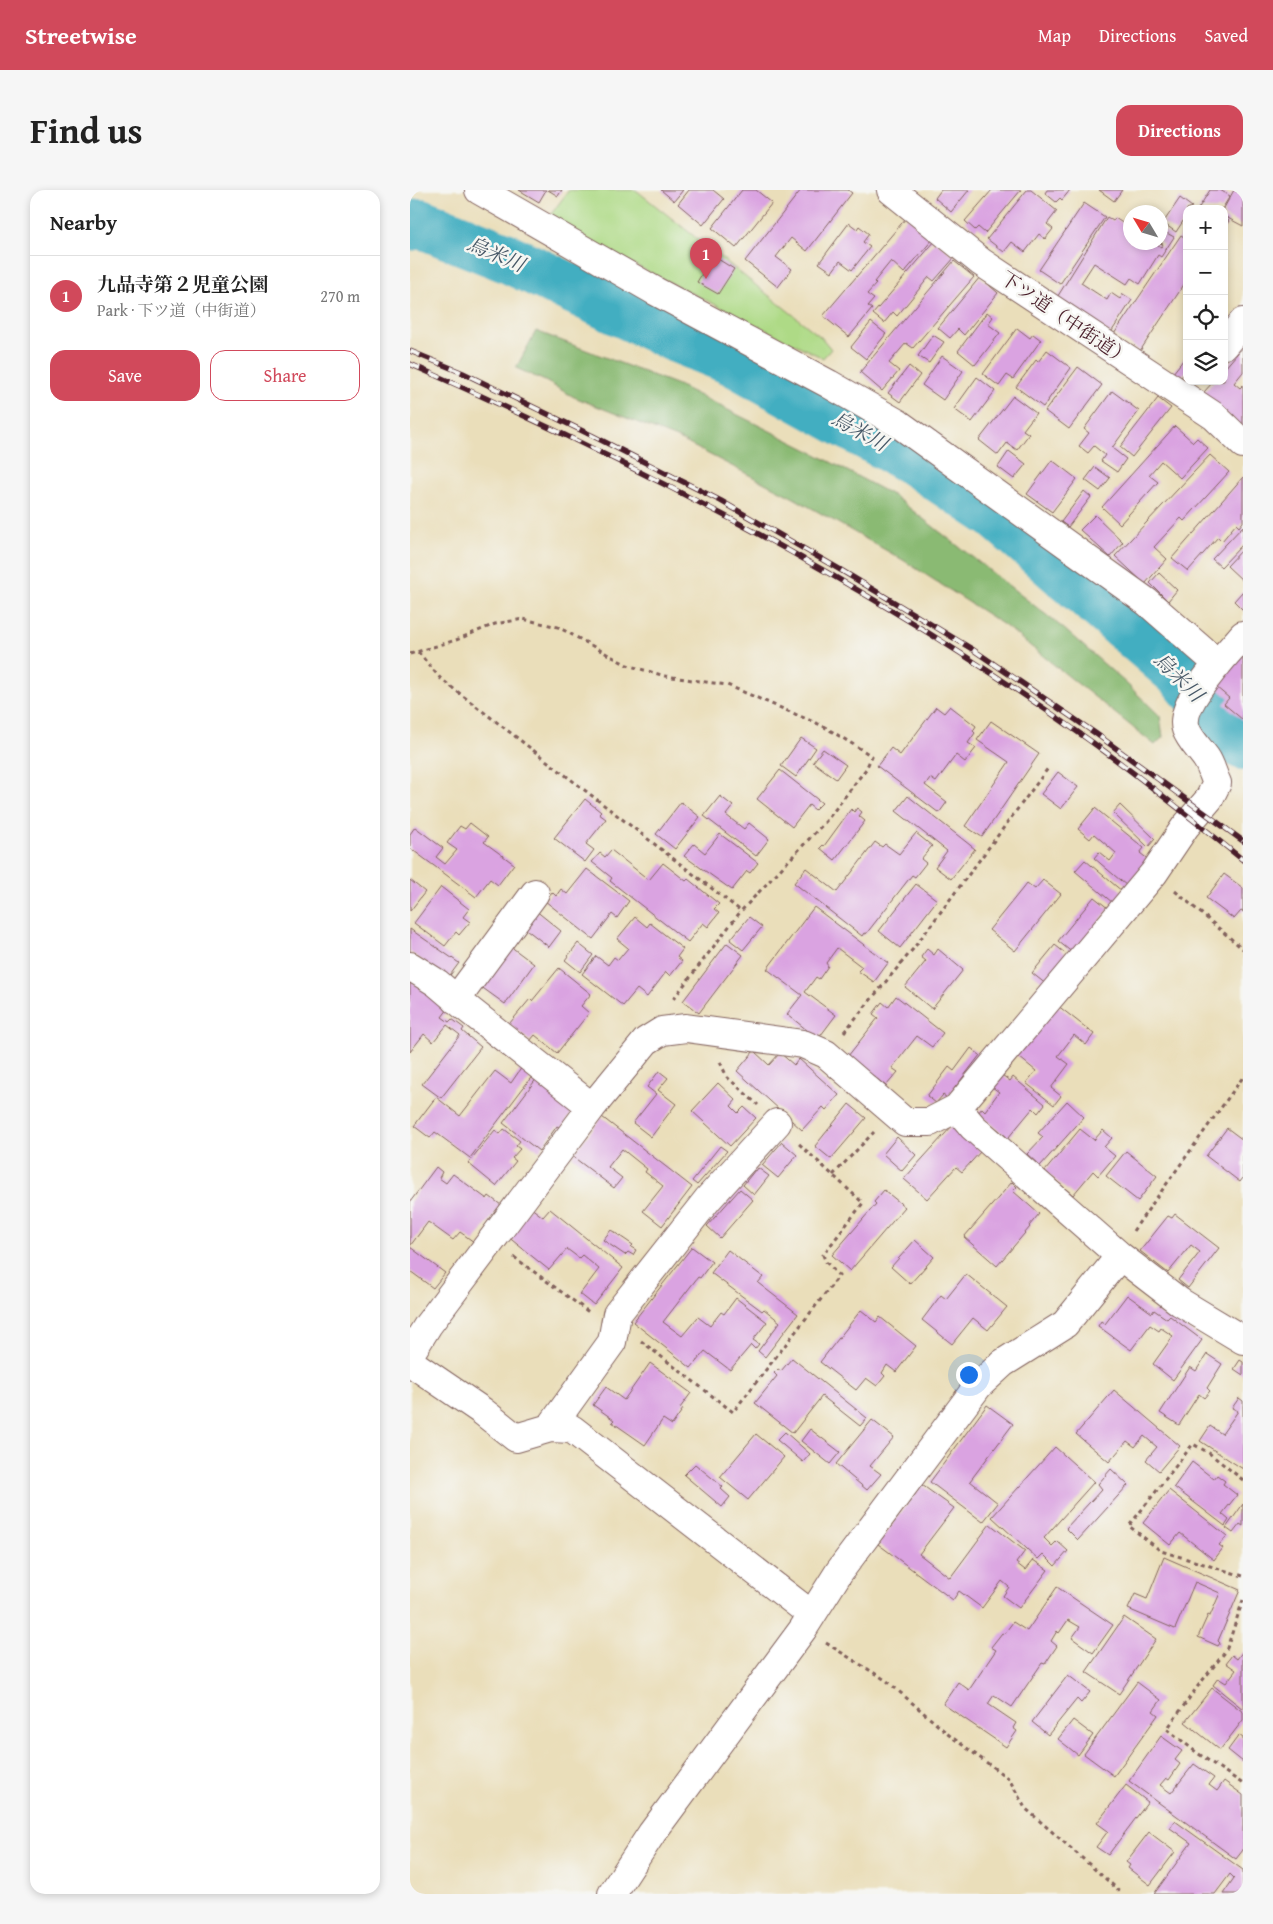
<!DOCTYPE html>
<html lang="en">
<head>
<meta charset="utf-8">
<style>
  body { margin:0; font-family:"Gentium Book Plus","Noto Serif JP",serif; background:#f6f6f6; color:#222 }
  .controls { position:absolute; right:15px; top:15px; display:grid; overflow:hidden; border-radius:10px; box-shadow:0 2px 8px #0003 }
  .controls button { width:45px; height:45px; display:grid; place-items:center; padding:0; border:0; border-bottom:1px solid #e0e0e0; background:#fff; color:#222; font:25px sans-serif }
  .compass { position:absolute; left:713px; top:15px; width:45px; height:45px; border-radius:50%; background:#fff; box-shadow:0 2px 8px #0003; rotate:308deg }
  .you { position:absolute; left:558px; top:1184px; width:18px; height:18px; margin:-12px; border:4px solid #fff; border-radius:50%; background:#1a73e8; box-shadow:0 0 0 8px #1a73e833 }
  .badge { display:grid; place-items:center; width:32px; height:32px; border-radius:50%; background:#d1495b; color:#fff; font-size:16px; font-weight:700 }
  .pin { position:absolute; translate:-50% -41px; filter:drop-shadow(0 1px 2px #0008) }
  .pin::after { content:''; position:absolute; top:26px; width:18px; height:15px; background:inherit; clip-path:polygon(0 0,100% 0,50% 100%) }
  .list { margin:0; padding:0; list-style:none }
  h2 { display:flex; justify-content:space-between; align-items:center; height:65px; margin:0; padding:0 20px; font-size:21px }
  h2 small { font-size:16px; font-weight:400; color:#767676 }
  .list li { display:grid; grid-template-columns:32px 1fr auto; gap:15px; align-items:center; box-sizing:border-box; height:80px; padding:0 20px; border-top:1px solid #e0e0e0 }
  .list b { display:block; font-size:19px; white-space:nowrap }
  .list p { margin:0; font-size:16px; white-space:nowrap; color:#767676 }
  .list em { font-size:16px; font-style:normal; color:#767676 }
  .actions { display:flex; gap:10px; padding:15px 20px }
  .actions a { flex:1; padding:11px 0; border:1px solid #d1495b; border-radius:15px; text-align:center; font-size:18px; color:#d1495b }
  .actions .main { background:#d1495b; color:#fff }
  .icon { flex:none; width:28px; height:28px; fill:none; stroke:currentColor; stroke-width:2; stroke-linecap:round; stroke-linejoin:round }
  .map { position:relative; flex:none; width:833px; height:1704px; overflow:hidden; border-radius:15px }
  header { display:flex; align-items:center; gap:30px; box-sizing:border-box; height:70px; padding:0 25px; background:#d1495b; color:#fff }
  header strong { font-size:24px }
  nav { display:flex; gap:28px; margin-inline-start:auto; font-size:18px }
  .intro { display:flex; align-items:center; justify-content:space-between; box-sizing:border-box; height:120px; padding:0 30px }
  h1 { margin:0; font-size:35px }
  .button { padding:12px 22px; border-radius:15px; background:#d1495b; color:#fff; font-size:18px; font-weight:700 }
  main { display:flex; gap:30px; padding:0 30px }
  aside { flex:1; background:#fff; border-radius:15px; box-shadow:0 2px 8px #0003 }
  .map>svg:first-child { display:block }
  .green { fill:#aeda86; stroke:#7c7c58 }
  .forest { fill:#8aba73; stroke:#6a6c4f }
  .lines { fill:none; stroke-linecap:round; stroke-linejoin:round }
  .river { stroke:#42aec1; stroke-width:50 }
  .building { fill:#daa3e1 }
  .minor-casing { stroke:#82625d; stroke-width:30 }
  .path { stroke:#82625d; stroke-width:3; stroke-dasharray:4 4; stroke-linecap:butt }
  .minor { stroke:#fff; stroke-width:28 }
  .rail-casing { stroke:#4a1f2b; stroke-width:5.5 }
  .rail { stroke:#f6f6f2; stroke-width:4; stroke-dasharray:11; stroke-linecap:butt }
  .labels { text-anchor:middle; stroke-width:5; stroke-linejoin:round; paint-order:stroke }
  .street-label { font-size:19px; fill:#4a1f2b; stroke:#f6f6f2 }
  .water-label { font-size:20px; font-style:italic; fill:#475867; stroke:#f6f6f2 }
</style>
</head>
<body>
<header>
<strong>Streetwise</strong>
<nav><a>Map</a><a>Directions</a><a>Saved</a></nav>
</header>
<div class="intro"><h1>Find us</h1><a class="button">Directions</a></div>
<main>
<aside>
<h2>Nearby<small></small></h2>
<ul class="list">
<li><span class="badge">1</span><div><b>九品寺第２児童公園</b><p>Park · 下ツ道（中街道）</p></div><em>270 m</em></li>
</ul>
<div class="actions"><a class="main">Save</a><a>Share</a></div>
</aside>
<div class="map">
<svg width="833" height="1704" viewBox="0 0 833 1704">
  <rect width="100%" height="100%" fill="#f6f6f2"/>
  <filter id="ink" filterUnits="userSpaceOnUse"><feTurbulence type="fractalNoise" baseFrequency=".02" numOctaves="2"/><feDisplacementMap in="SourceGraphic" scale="10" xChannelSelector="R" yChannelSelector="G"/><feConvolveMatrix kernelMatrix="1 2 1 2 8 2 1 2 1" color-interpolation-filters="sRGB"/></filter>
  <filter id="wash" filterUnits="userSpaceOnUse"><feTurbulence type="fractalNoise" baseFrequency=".0096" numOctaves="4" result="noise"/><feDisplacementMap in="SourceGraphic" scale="20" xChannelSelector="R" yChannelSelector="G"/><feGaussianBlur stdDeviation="1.12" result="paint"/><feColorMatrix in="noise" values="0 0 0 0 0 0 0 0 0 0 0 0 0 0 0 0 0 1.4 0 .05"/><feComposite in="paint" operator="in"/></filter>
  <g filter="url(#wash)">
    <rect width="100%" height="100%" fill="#eadeba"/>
    <!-- green -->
    <path class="green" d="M159 0H226L411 147 421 159 413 168 136 31Z"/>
    <!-- forest -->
    <path class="forest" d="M126 141 268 195 402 262 484 306 653 438 718 495 750 526 753 547 745 555 594 435 493 370 382 307 269 249 164 207 135 191 106 178Z"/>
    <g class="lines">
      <!-- river -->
      <path class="river" d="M0 36 10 33 97 68 266 148 321 170 505 272 586 325 771 485 824 548 833 555"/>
    </g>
    <g id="blocks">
      <!-- building -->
      <path class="building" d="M109 0H136L129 12Z
        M138 0H152L148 6Z
        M251 0H273L264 11Z
        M279 0H303L314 9 293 35 268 14Z
        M332 0H346L362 13 326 58 302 38Z
        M391 0H438L442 3 397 61 381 48 366 67 382 79 368 97 335 71Z
        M531 0H559L541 22 525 8Z
        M582 0H611L575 43 568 37 565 40 555 31Z
        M617 0H621L647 21 637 34 643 39 635 49 629 44 615 62 602 52 594 62 577 49Z
        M637 0H660L652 10 650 8 646 12 635 3Z
        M689 0H712L704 11Z
        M800 0H810L820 6 812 19H788Z
        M824 0 827 2 828 0H833V36L814 26V18Z
        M770 8 782 17 777 19V25L766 42 753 33Z
        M674 13 695 27 650 94 629 80Z
        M497 27 523 49 494 83 481 71 464 92 466 94 457 104 464 109 458 116 462 119 439 147 413 126Z
        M697 27 703 31 705 28 720 38V52H744L751 57 753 54 750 53V45L753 41 764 47 751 67 748 65 730 94 721 88 717 94 684 73 671 93 697 110 701 103 710 109 713 104 722 110 700 144 646 109Z
        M814 28 819 31 814 38Z
        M439 33 447 39 449 36 459 44 453 52 460 57 442 80 430 71 422 82 409 73Z
        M771 45 777 49V90L730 161 704 144Z
        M525 51 545 67 524 91 519 87 487 126 483 122 474 133 463 124Z
        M303 66 324 79 308 104 287 92Z
        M544 71 564 87 503 158 496 153 479 173 489 181 472 201 450 182Z
        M570 87 588 103 554 145 548 139 540 148 528 138Z
        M577 122 583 127 578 134 590 143 565 175 548 161Z
        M461 132 476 144 456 169 441 157Z
        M607 138 620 148 623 144 631 150 603 189 597 185 589 196 573 184Z
        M523 145 534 152 519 173 508 166Z
        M833 157V182L824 193 830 198 833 195V238L793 203 804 191H814V179Z
        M637 160 661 178 633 217 606 197 626 170 628 172Z
        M777 165V183L775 182 770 189 763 183Z
        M532 166 553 181 533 210 512 195Z
        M499 176 510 185 490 212 478 203Z
        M668 177 692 195 659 239 635 221Z
        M567 187 585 201 562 232 544 219Z
        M702 201 729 221 702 258 716 269 707 282 691 271 695 265 684 256 678 263 669 256 679 243 674 239Z
        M603 206 626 223 613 240 619 244 607 260 597 253 588 265 569 250Z
        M748 208 761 218 722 267 710 257Z
        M765 236 783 252 787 248 798 258 770 288 751 271 739 285 748 292 710 334 692 317Z
        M599 261 616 274 604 289 588 277Z
        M800 265 819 282 774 331 771 328 744 357 757 369 735 394 705 366Z
        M642 270 667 289 642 322 617 304Z
        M685 277 700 288 690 301 675 290Z
        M833 287V332L829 337 826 334 812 351 808 347 778 381 762 368Z
        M674 301 681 307 658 337 651 332Z
        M685 325 713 352 700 367 670 340Z
        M833 336V354L811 377 802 369Z
        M833 359V391L817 376Z
        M749 383 767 400 758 411 740 393Z
        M833 401V420L824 411Z
        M833 462V530L814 514 819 508 806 497Z
        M540 516 566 536 563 541 565 543 558 553 566 558 555 572 546 565 526 592 520 588 515 595 537 612 529 623 467 576 481 558 490 565 526 517 534 523Z
        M581 531 629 564 572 647 555 636 599 572 567 550Z
        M391 548 406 558 386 587 371 576Z
        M413 559 436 575 426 589 403 572Z
        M370 580 412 613 405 620 399 615 382 637 347 609Z
        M648 582 668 597 651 619 631 604Z
        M310 606 323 616 316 625 334 639 339 633 359 649 346 666 294 626Z
        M498 606 565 659 541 689 525 677 537 661 486 621Z
        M175 609 191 622 189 624 196 629 176 654 184 660 175 672 144 648Z
        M271 612 290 627 265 659 246 644Z
        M710 615 745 649 738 657 703 623Z
        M447 618 452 622 449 626 455 631 425 670 410 658 413 655 414 656 441 619 444 622Z
        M685 618 734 658 730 663 739 670 717 696 684 668 689 662 700 671 706 663 684 644 680 649 668 639Z
        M60 633 78 647 74 652 104 674 88 695 80 689 66 707 0 658V644L5 637 33 658 26 667 35 674 47 660 37 653 50 636 55 639Z
        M506 643 522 656 511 669 516 673 505 687 502 685 456 744 454 743 452 746 384 693 396 678 427 702 465 652 472 657 475 654 489 664Z
        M310 644 348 673 340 683 337 681 322 700 274 666 284 654 295 663Z
        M201 660 239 690 253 673 276 691 278 689 309 714 304 719 309 723 298 737 293 733 278 752 200 691 202 688 182 672 190 663 195 667Z
        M675 670 713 702 703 713 665 681Z
        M177 679 219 711 207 728 202 724 183 749 135 711 142 702 146 706 151 699 157 704Z
        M814 684 833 698V722L831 721 824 729 796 708Z
        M0 690 15 702 0 721Z
        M633 690 651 704 605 761 579 740 617 693 625 699Z
        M506 694 527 710 490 758 469 741Z
        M31 697 59 719 53 727 60 732 49 745 46 742 35 756 4 733Z
        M684 707 699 719 664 764 648 751Z
        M404 717 478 773 464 792 448 781 452 777 427 758 416 773 418 776 409 789 406 787 395 802 426 825 408 849 377 824 392 805 357 779Z
        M125 720 151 741 139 757 112 736Z
        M225 727 237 737 240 733 273 759 267 767 272 771 260 786 256 782 237 807 227 799 213 816 172 784 186 766 198 775 204 767 208 770 218 758 207 749Z
        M339 727 352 737 333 760 320 750Z
        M0 739 49 773 38 788 0 762Z
        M168 753 183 765 170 782 155 770Z
        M317 753 333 765 289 823 273 811Z
        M645 755 660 767 637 795 622 783Z
        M100 756 124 774 95 814 70 796Z
        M517 759 524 765 528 759 553 780 522 819 495 797 516 771 511 767Z
        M149 778 181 804 171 816 179 823 147 863 125 845 120 851 99 834 120 809 122 811Z
        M0 790 38 819 32 827 39 832 42 829 54 838 52 841 71 857 31 908 12 894 50 845 37 835 23 852 14 844 0 862Z
        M486 806 533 843 522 857 507 846 482 878 488 882 476 896 438 866 468 828 463 824 472 812 478 817Z
        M647 815 684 844 676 855 664 845 648 866 659 874 641 898 651 906 644 915 616 893 626 881 604 863Z
        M561 858 570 865 537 908 533 905 526 913 517 906 539 877 544 881Z
        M344 861 359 875 370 863 384 875 389 869 429 905 416 920 413 917 392 940 327 881Z
        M112 877 123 885 60 968 25 942 20 948 4 936 26 907 50 926 85 881 101 893Z
        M249 881 258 888 248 900 266 914 241 947 223 933 246 904 237 897Z
        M592 885 600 891 603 887 635 914 628 923 623 918 598 948 568 923 572 918 575 921 589 902 582 897Z
        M127 888 165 917 152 939 147 936 129 961 93 933Z
        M308 893 326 910 321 916 328 923 334 917 346 928 320 956 282 921Z
        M657 911 674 927 630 976 617 964 633 947 628 943Z
        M439 914 456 928 421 969 405 956Z
        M192 927 282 997 252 1036 233 1021 253 996 235 982 237 979 212 959 198 977 212 988 204 998 162 966Z
        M543 935 571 961 552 982 546 977 517 1009 494 989Z
        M817 938 833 950V988L830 992 796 966Z
        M94 939 110 951 106 956 110 959 102 968 106 971 86 996 58 973 85 940 90 944Z
        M670 939 684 950 693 940 702 948 694 957 705 966 688 986 683 981 663 1005 635 981Z
        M487 947 506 965 492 981 473 964Z
        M372 952 387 965 368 988 352 975Z
        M310 956 317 961 287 995 282 991Z
        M716 961 747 986 728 1011 696 986Z
        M26 977 32 982 29 988 36 993 43 984 77 1009 79 1006 91 1015 64 1052 50 1042 43 1050 18 1032 0 1056V1012Z
        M348 978 359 986 344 1005 333 995 345 980 346 981Z
        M602 992 607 997 603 1001 629 1024 619 1036 620 1037 587 1076 554 1047Z
        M330 999 343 1010 310 1048 297 1036Z
        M474 1000 495 1017 440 1081 422 1065 466 1014 464 1012Z
        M120 1017 133 1027 140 1019 213 1078 184 1115 170 1104 189 1079 172 1065 169 1068 157 1059 139 1080 97 1046Z
        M765 1024 809 1058 778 1098 768 1090 790 1062 781 1055 758 1083 730 1061 758 1026 762 1028Z
        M201 1040 223 1055 221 1057 226 1060 223 1065 218 1062 215 1065 193 1050Z
        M505 1050 524 1067 500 1094 481 1077Z
        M0 1057 35 1083 23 1098 0 1081Z
        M282 1057 302 1072 290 1088 288 1087 253 1132 272 1146 288 1127 300 1136 311 1122 314 1124 326 1108 357 1132 343 1150 349 1154 345 1159 341 1155 320 1180 295 1161 281 1178 223 1132Z
        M318 1060 353 1087 348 1093 388 1124 355 1167 348 1161 370 1132 354 1119 352 1121 301 1083Z
        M556 1084 597 1117 578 1140 563 1128 542 1154 512 1130 531 1105 536 1109Z
        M717 1105 742 1123 744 1120 757 1129 760 1126 792 1150 763 1190 743 1174 763 1146 751 1138 749 1141 740 1135 721 1160 688 1136 691 1131 695 1134Z
        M451 1120 466 1132 470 1127 506 1156 486 1182 477 1175 472 1183 475 1186 467 1196 456 1188 446 1200 410 1172Z
        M797 1164 812 1174 797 1198 800 1201 794 1208 789 1204 769 1235 750 1223 780 1177 786 1181Z
        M382 1168 457 1228 450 1236 412 1206 383 1243 345 1213 367 1186 364 1183 368 1179 371 1181Z
        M830 1170 833 1172V1185L824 1179Z
        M240 1173 281 1203 270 1218 273 1219 262 1235 253 1229 235 1255 202 1232 204 1230 183 1215 196 1197 214 1210Z
        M704 1200 770 1256 749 1281 736 1270 747 1257 734 1246 725 1257 717 1251 699 1272 666 1244Z
        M829 1208 833 1211V1279L790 1251 800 1236 812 1244 828 1221 822 1218Z
        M577 1215 603 1234 560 1291 588 1313 573 1332 520 1292Z
        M462 1230 484 1247 460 1276 471 1284 457 1300 426 1274Z
        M400 1239 430 1262 420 1274 391 1251Z
        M375 1242 400 1264 393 1272 367 1250Z
        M346 1244 374 1267 338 1310 310 1287Z
        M645 1257 684 1292 634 1348 642 1356 647 1351 658 1361 645 1376 633 1364 628 1369 582 1327Z
        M782 1272 804 1289 807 1285 815 1291 813 1294 827 1305 812 1324 819 1330 815 1336 764 1297Z
        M285 1274 313 1297 311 1299 320 1307 312 1317 274 1285Z
        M701 1279 718 1295 668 1350 656 1338 692 1299 688 1294Z
        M512 1295 544 1318 509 1364 540 1388 580 1334 615 1361 606 1373 615 1380 623 1370 638 1380 609 1418 593 1406 599 1397 592 1391 572 1418 549 1401 543 1410 468 1354Z
        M759 1300 817 1346 809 1355 813 1358 804 1370 770 1343 760 1355 733 1333Z
        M833 1314V1336L830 1334 823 1343 816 1338Z
        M754 1367 830 1400 808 1451 810 1453 808 1456 788 1447 798 1425 800 1426 810 1403 785 1392 765 1439 718 1419 725 1404 737 1409Z
        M647 1397 703 1435 683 1463 662 1448 670 1437 658 1430 649 1443 647 1441 641 1451 647 1456 635 1474 632 1473 602 1517 584 1505 578 1514 606 1533 603 1538 607 1541 596 1557 533 1514 548 1492 559 1500 586 1460 581 1457 592 1443 594 1444 603 1432 617 1441Z
        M714 1427 746 1449 709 1504 676 1482Z
        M833 1461V1519L803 1495 808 1488 816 1493 826 1480 816 1473 822 1465 827 1469Z
        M658 1485 680 1502 671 1513 667 1509 638 1545 622 1532Z
        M727 1492 751 1510 743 1521 748 1525 704 1586 674 1564Z
        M802 1498 833 1522V1530L810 1560 775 1532Z
        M663 1530 683 1545 668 1565 648 1549Z
        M829 1545 833 1548V1572L818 1560Z
        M751 1546 772 1561 765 1570 770 1574 759 1590 756 1588 750 1595 761 1603 784 1574 804 1588 799 1595 807 1601 814 1591 833 1605V1660L826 1669 719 1591Z
        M716 1595 738 1612 698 1665 686 1657 698 1641 687 1633Z
        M765 1631 833 1680V1701L830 1704H813L824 1688 820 1684 805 1704H744L781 1653 760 1638Z
        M739 1642 765 1662 740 1695 718 1678 720 1675 716 1672Z"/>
    </g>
  </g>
  <g filter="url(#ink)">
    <use href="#blocks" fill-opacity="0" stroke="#82625d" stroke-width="1"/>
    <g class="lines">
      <defs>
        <path id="minor" d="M69 0 245 101 419 194 489 234 737 412 808 474
          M481 0 571 72 804 226 833 254
          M814 155 833 132
          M0 776 27 793 54 816 182 917
          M46 810 125 703
          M547 918 563 937 710 1066 770 1112 833 1150
          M0 1164 18 1135 182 917 236 851 252 841 276 838 393 854 416 864 495 932H520L547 918 744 683 775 637 799 609 807 593C803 585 801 575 796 568 789 558 780 550 776 539 767 514 817 464 833 445
          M0 1172 72 1221 106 1248 140 1238 162 1239 402 1425
          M140 1238 202 1152 207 1124 298 1009 367 933
          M202 1704 242 1643 393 1439 429 1382 568 1196 593 1173 655 1134 710 1066"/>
      </defs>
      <!-- minor casing -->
      <use href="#minor" class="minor-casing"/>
      <!-- path -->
      <path class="path" d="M8 462 31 489 331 721
        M0 464 46 450 85 434 113 429 148 437 217 475 255 486 317 495 413 536 462 566 456 579 417 630 331 721 261 812
        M765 701 833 759
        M434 842 503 759 639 577
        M310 872 317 887 348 915
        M423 985 464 942
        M723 1041 833 887
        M104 1067 180 1123
        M231 1151 323 1222 429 1086 416 1072 413 1065 453 1013 387 952
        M833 1290 799 1263 783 1254 719 1336 751 1361 833 1386
        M833 1410 816 1461 788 1496 757 1539 786 1562 833 1594
        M416 1453 477 1491 539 1545 599 1589 615 1618 713 1704"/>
      <!-- minor -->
      <use href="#minor" class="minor"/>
      <defs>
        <path id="rail" d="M0 161 53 183 183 246 311 311 429 379 562 459 685 543 833 651
          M0 174C237 278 468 399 679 550 732 588 782 629 833 670"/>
      </defs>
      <!-- rail casing -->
      <use href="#rail" class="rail-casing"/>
      <!-- rail -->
      <use href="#rail" class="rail"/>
    </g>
  </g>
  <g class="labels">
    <!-- street labels -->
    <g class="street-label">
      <text transform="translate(656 128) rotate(34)" y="7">下ツ道（中街道）</text>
    </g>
    <!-- water labels -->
    <g class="water-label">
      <text transform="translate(86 64) rotate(23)" y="7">烏米川</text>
      <text transform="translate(450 241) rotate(29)" y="7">烏米川</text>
      <text transform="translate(769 487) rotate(45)" y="7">烏米川</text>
    </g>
  </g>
</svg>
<div class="controls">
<button>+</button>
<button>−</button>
<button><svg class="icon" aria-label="locate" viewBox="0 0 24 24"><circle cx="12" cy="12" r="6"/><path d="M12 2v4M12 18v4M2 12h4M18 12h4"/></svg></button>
<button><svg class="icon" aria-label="layers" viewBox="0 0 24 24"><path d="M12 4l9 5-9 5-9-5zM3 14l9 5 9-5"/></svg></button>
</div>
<svg class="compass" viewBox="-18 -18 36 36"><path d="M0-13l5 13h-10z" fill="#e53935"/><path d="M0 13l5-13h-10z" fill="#767676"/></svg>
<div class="you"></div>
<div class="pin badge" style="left:296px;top:89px">1</div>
</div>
</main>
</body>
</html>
